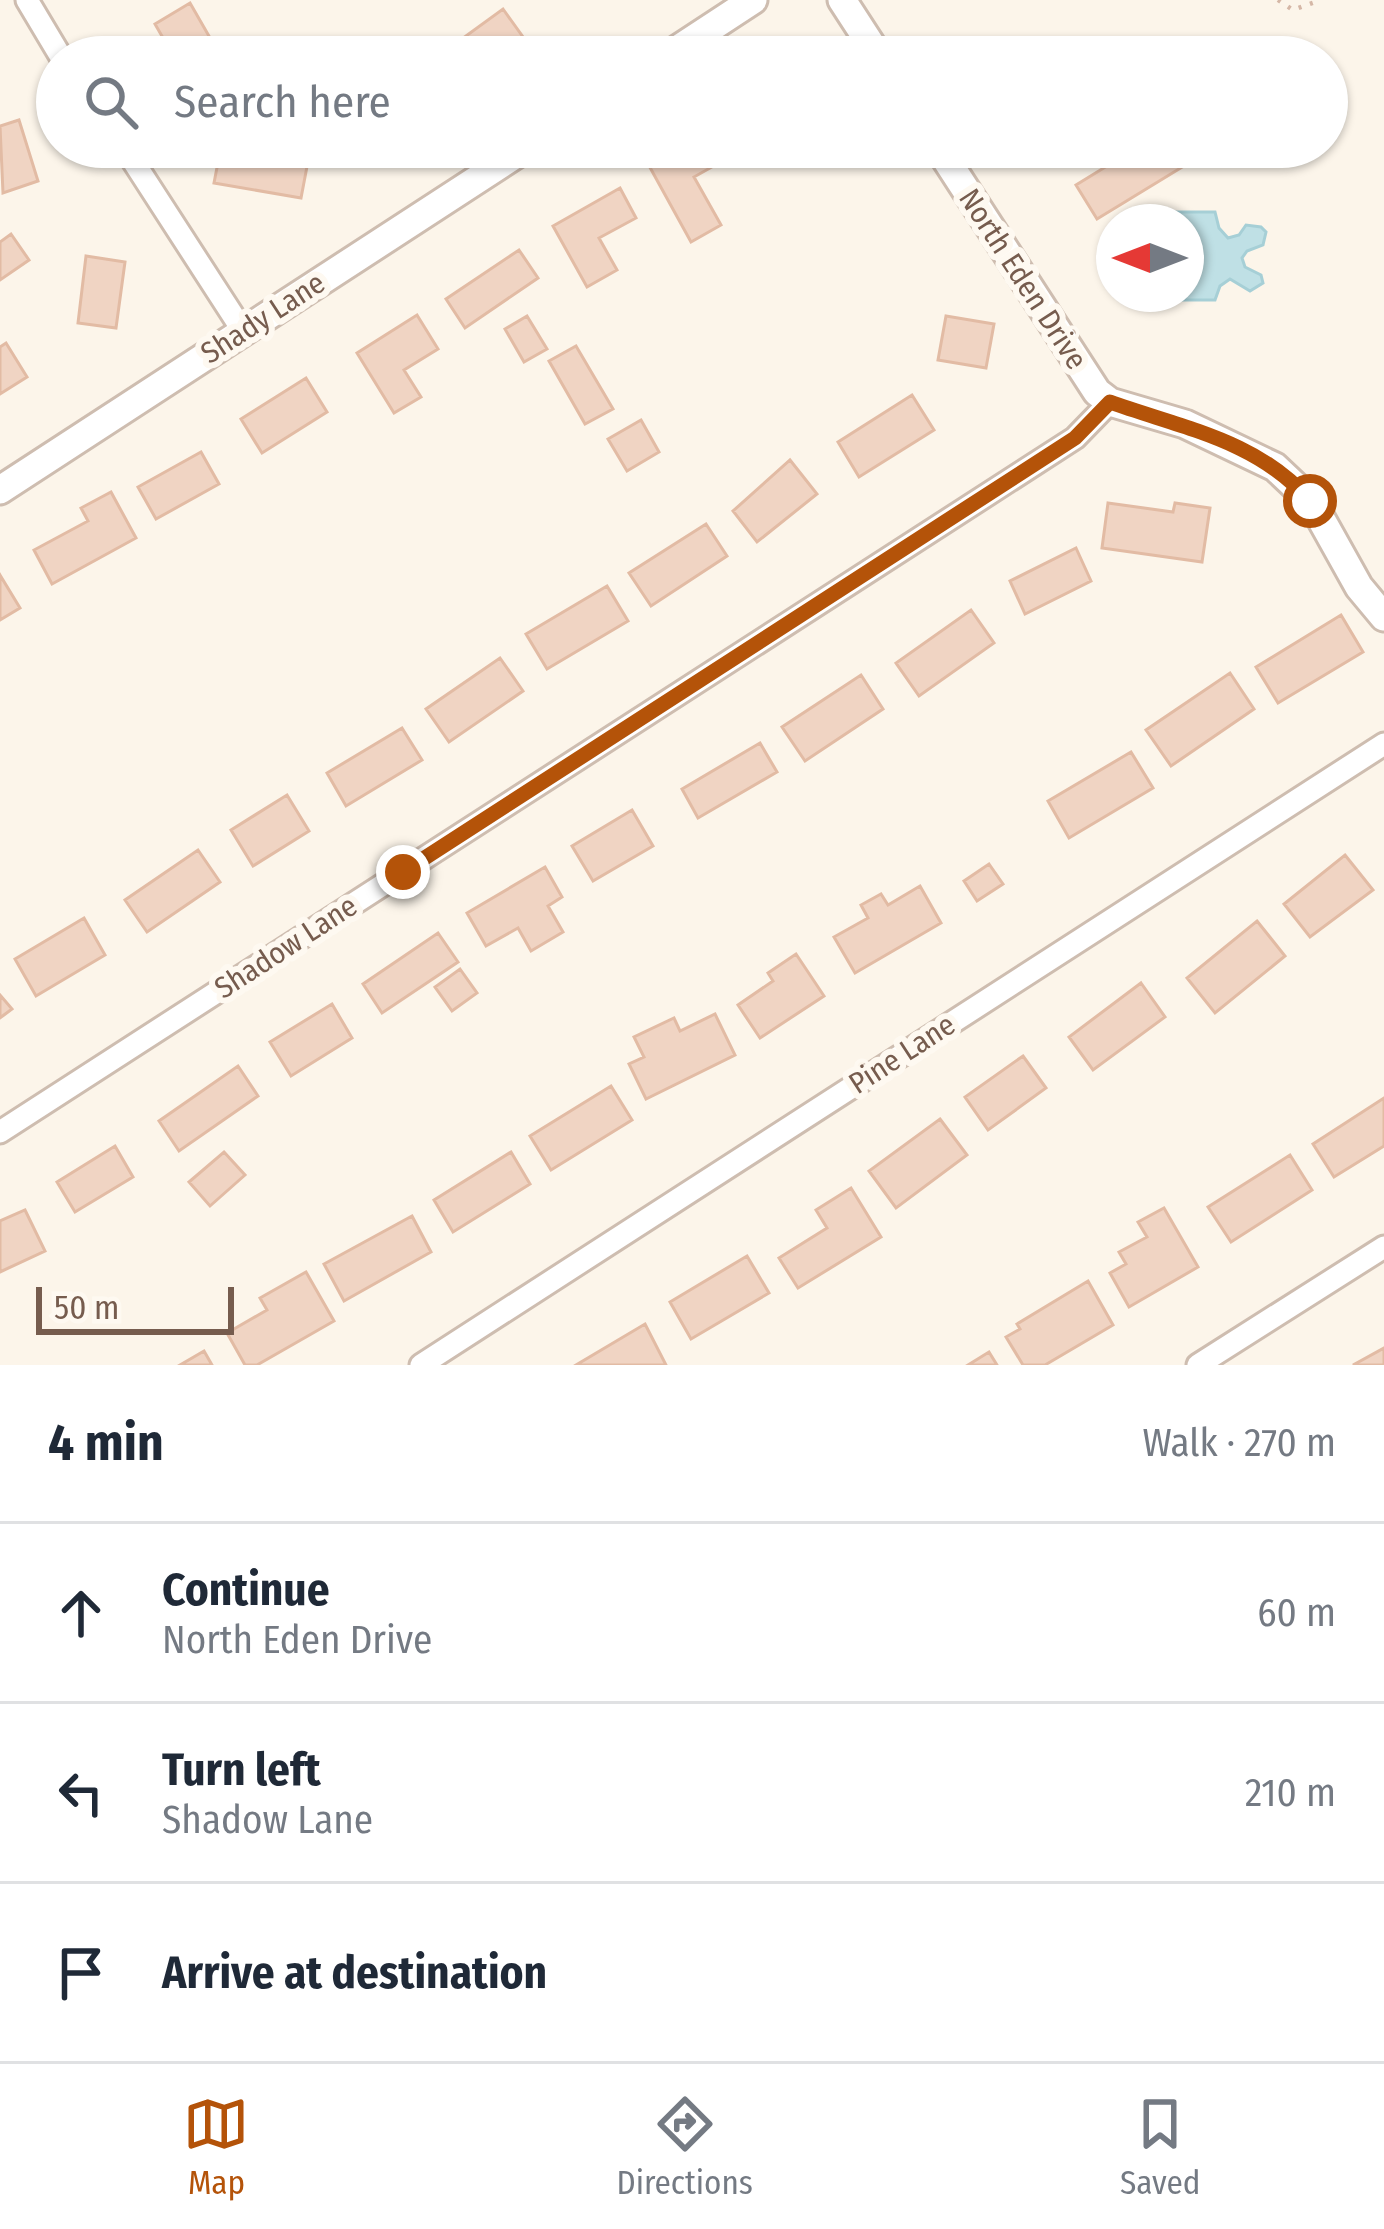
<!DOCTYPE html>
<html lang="en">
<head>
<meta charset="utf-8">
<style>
  body { margin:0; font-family:"Fira Sans Condensed",sans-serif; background:#f2f2f3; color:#1f2937 }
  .compass { position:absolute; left:1096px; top:204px; width:108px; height:108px; border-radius:50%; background:#fff; box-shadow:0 3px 9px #0004; rotate:270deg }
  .scale { position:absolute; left:36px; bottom:30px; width:198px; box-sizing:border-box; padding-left:12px; border:6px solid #765c4e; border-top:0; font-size:33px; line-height:42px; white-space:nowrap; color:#765c4e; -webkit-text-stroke:9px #fef9f1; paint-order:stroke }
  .stop { position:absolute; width:36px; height:36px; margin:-27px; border:9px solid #b45309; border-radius:50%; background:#fff }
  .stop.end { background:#b45309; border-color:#fff; box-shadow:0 3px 12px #0008 }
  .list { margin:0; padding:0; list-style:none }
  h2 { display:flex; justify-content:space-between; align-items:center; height:156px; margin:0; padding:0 48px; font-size:51px }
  h2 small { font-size:39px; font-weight:400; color:#747a83 }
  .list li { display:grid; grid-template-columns:78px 1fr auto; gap:36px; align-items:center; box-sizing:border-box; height:180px; padding:0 48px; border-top:3px solid #e0e1e3 }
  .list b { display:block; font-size:45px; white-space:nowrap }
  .list p { margin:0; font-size:39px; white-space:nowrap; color:#747a83 }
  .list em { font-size:39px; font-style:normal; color:#747a83 }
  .icon { flex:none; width:66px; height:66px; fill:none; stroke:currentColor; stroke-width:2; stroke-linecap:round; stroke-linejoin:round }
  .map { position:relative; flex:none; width:1384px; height:1365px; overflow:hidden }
  .search { position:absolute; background:#fff; box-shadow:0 3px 9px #0004; left:36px; right:36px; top:36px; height:132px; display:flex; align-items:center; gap:30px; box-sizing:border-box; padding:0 42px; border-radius:66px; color:#747a83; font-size:45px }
  .sheet { height:696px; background:#fff }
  nav { display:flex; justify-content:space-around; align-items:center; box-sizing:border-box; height:168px; border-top:3px solid #e0e1e3; background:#fff; font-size:33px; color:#747a83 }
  nav a { display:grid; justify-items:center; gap:6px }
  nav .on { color:#b45309 }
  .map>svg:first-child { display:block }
  .water { fill:#bfe0e5; stroke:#a6cfd6; stroke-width:3 }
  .building { fill:#f0d4c3; stroke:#e2bba4; stroke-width:3 }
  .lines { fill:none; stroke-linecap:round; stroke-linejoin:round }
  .minor-casing { stroke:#cebdb0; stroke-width:27 }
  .tertiary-casing { stroke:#cebdb0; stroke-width:33 }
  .path { stroke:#d5b7a6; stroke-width:4.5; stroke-dasharray:3 9; stroke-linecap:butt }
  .minor { stroke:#fff; stroke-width:21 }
  .tertiary { stroke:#fff; stroke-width:27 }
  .route { stroke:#b45309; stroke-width:15 }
  .labels { text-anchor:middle; stroke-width:12; stroke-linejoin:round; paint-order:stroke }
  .street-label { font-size:30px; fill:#765c4e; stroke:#fef9f1 }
</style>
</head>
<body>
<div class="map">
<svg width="1384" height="1365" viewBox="0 0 1384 1365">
  <rect width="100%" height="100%" fill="#fcf5ea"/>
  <!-- water -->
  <path class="water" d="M1162 212H1215L1219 228 1228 238 1239 235 1246 225 1261 227 1266 232 1263 245 1247 251 1242 258 1245 267 1261 275 1263 283 1250 291 1230 279 1220 286 1215 300H1166V294H1186V222H1168Z"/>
  <!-- building -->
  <path class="building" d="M190 3 221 57H174L155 24Z
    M503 9 523 37 496 57H437Z
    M19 120 38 181 3 193 0 126Z
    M221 147 257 151V147L309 156 301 198 214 183Z
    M674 147H731L735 154 694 177 721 225 691 242 647 162Z
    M1138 147H1215L1097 219 1076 185Z
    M620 188 636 218 599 238 617 270 587 287 553 226Z
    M11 234 29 260 0 280V242Z
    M519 250 538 278 465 328 446 299Z
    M86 256 125 262 116 328 78 323Z
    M417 315 438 349 404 370 421 397 394 413 357 353Z
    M527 316 547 349 524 362 505 329Z
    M946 316 994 324 986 368 938 360Z
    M6 343 27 377 0 394V347Z
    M576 346 613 409 585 424 549 361Z
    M306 378 327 412 262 453 241 419Z
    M912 395 934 430 859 477 838 442Z
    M641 420 659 452 627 471 608 439Z
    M201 452 219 484 156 519 138 487Z
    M790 460 817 494 757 542 733 511Z
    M111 492 136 538 52 584 34 550 88 521 81 508Z
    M1108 503 1173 512 1175 503 1210 508 1202 562 1102 548Z
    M706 524 727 556 651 606 629 573Z
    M1076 548 1091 581 1025 614 1010 581Z
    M0 575 20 608 0 620Z
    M607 586 628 621 547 669 526 634Z
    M971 610 994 643 919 696 896 663Z
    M1341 615 1363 652 1278 703 1256 667Z
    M500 658 523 691 449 742 426 709Z
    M1230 673 1254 709 1171 766 1146 730Z
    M861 675 883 709 805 761 782 727Z
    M402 728 422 760 346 806 327 773Z
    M760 743 777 772 698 818 682 789Z
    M1131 752 1153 788 1069 838 1048 801Z
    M287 795 309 831 253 866 231 830Z
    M632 810 653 846 593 881 572 846Z
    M198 850 220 882 147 932 125 900Z
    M1345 855 1373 890 1310 937 1284 904Z
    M989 864 1003 884 977 901 964 881Z
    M545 867 562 897 548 906 563 932 531 951 518 928 486 946 467 913Z
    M920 886 941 923 855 973 834 937 868 918 861 905 881 894 888 905Z
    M84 918 105 955 36 996 15 959Z
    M1257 921 1285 956 1215 1013 1187 978Z
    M438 933 458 962 382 1013 363 984Z
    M796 954 824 996 760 1038 738 1005 773 981 768 973Z
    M460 969 477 993 452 1011 435 987Z
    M1141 983 1165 1017 1093 1070 1069 1037Z
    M0 995 12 1009 0 1018Z
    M332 1004 352 1038 291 1076 270 1042Z
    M715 1014 735 1055 646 1099 629 1064 644 1057 634 1037 674 1018 680 1031Z
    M1023 1056 1046 1088 988 1130 965 1097Z
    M238 1066 258 1096 179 1151 159 1121Z
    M611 1086 632 1120 551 1170 530 1136Z
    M1384 1098V1146L1334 1177 1313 1144Z
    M940 1119 967 1155 896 1208 869 1171Z
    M115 1146 133 1177 75 1212 57 1182Z
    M224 1152 245 1175 210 1206 189 1182Z
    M511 1152 530 1184 453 1232 434 1200Z
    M1290 1155 1312 1190 1231 1242 1208 1207Z
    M851 1188 881 1237 798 1288 779 1258 827 1228 816 1210Z
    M1164 1208 1198 1267 1129 1307 1110 1273 1126 1264 1119 1252 1147 1237 1138 1222Z
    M25 1210 45 1251 0 1272V1221Z
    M412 1216 431 1252 344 1301 324 1264Z
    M747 1256 769 1293 691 1339 670 1302Z
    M306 1272 334 1321 257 1365H245L227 1333 267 1310 260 1298Z
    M1088 1281 1113 1325 1045 1365H1023L1006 1337 1020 1329 1017 1324Z
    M645 1324 666 1365H576Z
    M1384 1348V1365H1353Z
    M204 1351 212 1365H180Z
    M989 1352 997 1365H968Z"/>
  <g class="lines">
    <defs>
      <path id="minor" d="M27 0 61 57
        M124 147 243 331
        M0 1132 1075 438 1110 402
        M421 1365 1384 744
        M1198 1365 1384 1247"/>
      <path id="tertiary" d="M842 0 879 57
        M666 57 753 0
        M938 147 1097 392 1110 402 1185 424 1275 467 1311 501 1359 587 1384 617
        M0 490 527 147"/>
    </defs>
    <!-- minor casing -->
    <use href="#minor" class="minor-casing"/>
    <!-- tertiary casing -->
    <use href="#tertiary" class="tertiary-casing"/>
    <!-- path -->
    <path class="path" d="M1278 0 1293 10 1321 0"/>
    <!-- minor -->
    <use href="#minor" class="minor"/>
    <!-- tertiary -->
    <use href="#tertiary" class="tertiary"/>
  </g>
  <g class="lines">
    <!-- route -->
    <path class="route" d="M403 872 1075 438 1110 402C1182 428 1258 440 1310 501"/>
  </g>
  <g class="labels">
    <!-- street labels -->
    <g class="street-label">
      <text transform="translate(1023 279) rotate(57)" y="10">North Eden Drive</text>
      <text transform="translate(263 318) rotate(-33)" y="10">Shady Lane</text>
      <text transform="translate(286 947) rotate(-33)" y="10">Shadow Lane</text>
      <text transform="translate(902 1054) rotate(-33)" y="10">Pine Lane</text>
    </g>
  </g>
</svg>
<svg class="compass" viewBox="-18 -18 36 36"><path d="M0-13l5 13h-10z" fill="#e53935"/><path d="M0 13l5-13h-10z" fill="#747a83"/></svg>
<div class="scale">50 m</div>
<div class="stop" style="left:1310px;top:501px"></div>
<div class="stop end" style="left:403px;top:872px"></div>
<div class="search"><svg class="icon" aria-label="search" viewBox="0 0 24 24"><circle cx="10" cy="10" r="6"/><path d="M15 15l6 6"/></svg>Search here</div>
</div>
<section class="sheet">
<h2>4 min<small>Walk · 270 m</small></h2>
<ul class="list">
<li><svg class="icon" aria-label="ahead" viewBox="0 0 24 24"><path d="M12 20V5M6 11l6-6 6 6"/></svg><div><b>Continue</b><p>North Eden Drive</p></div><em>60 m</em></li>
<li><svg class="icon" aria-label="left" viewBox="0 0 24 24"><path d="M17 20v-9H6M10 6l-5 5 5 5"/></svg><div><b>Turn left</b><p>Shadow Lane</p></div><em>210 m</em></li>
<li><svg class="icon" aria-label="arrive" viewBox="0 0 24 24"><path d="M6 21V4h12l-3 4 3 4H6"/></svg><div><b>Arrive at destination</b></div></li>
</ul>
</section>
<nav>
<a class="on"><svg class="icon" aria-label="map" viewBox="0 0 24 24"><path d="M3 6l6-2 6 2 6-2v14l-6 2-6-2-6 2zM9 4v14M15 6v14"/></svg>Map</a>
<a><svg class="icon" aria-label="directions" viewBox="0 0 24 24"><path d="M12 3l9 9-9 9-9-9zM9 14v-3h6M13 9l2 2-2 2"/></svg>Directions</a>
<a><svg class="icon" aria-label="saved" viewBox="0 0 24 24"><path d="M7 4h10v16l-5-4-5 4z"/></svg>Saved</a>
</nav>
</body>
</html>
